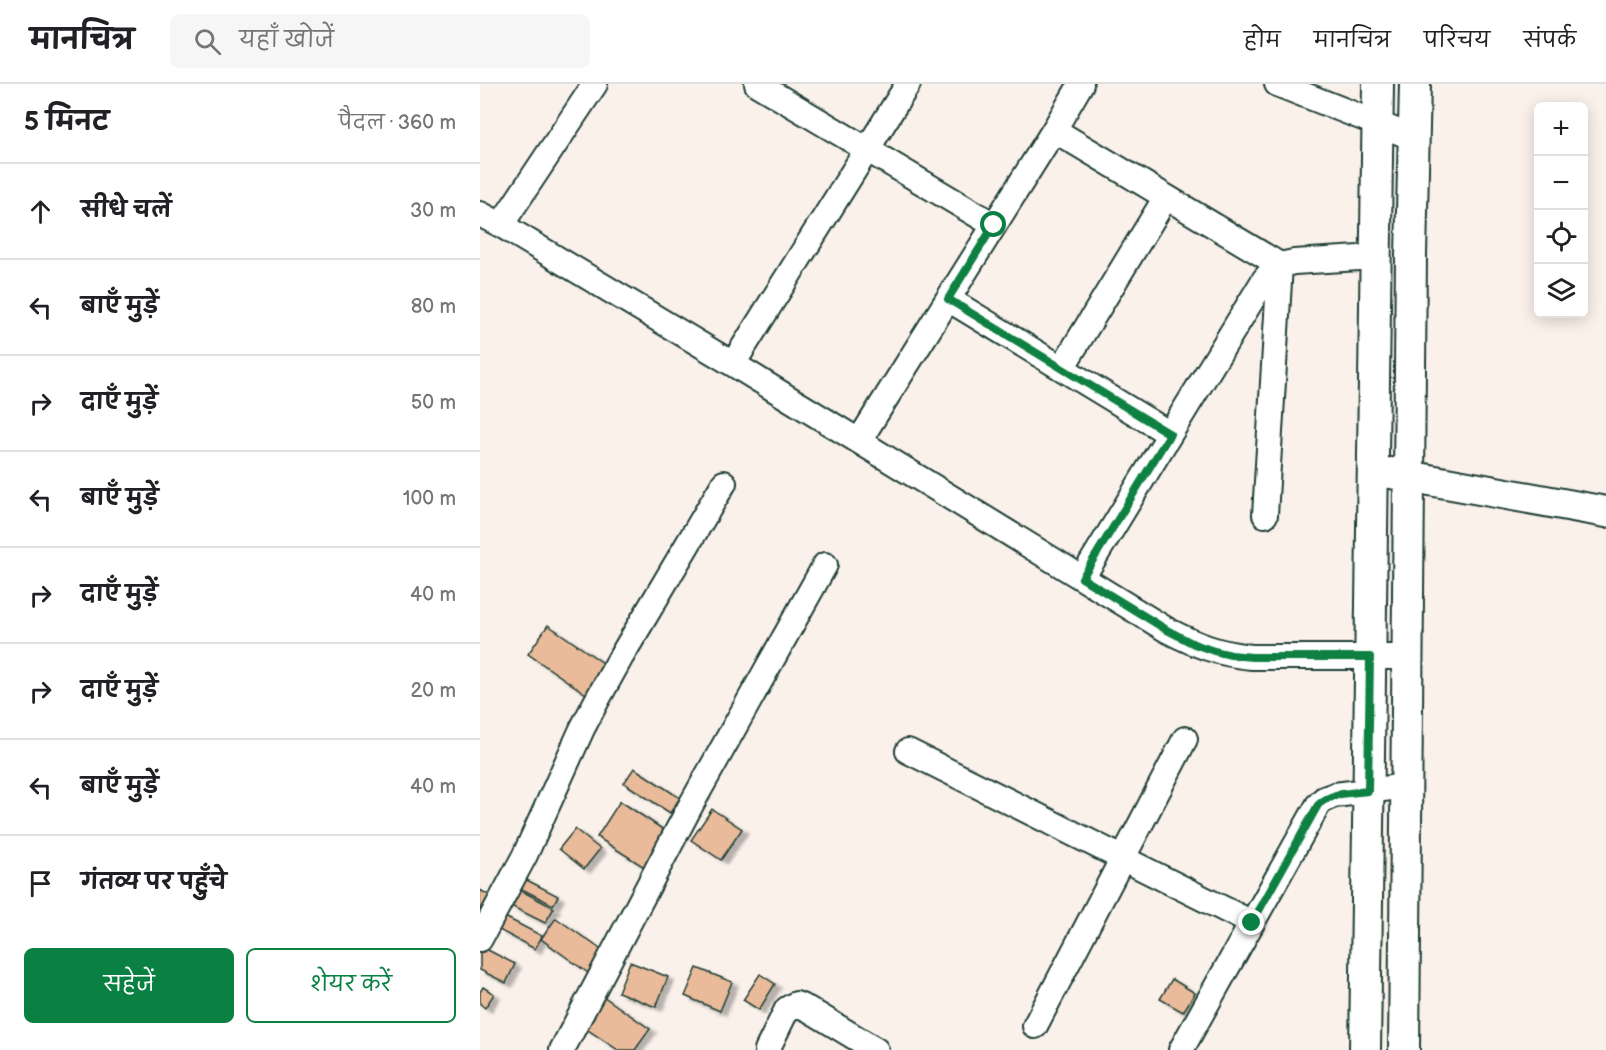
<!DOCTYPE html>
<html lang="hi">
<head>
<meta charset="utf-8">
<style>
  body { margin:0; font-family:"Balsamiq Sans","Playpen Sans Deva",sans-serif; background:#f6f6f6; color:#202124 }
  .controls { position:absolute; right:18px; top:18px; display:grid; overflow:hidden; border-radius:9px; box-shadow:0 3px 15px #0003 }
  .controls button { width:54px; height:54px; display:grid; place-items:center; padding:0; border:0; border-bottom:2px solid #e0e0e0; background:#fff; color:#202124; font:30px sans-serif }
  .stop { position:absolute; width:18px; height:18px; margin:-14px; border:4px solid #0b8043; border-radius:50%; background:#fff }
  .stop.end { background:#0b8043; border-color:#fff; box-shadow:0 2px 6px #0008 }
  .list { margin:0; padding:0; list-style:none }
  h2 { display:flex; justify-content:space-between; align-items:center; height:78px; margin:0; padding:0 24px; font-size:26px }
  h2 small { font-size:20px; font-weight:400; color:#757577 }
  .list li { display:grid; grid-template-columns:39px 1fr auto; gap:18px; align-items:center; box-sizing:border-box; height:96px; padding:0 24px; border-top:2px solid #e0e0e0 }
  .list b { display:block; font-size:22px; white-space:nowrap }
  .list em { font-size:20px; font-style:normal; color:#757577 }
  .actions { display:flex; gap:12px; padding:18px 24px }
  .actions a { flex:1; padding:14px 0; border:2px solid #0b8043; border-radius:9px; text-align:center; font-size:21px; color:#0b8043 }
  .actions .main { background:#0b8043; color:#fff }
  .icon { flex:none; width:33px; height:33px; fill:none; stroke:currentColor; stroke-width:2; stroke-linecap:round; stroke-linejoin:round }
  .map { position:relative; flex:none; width:1126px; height:966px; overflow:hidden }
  header { display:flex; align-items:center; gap:36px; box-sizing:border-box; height:84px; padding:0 30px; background:#fff; border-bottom:2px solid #e0e0e0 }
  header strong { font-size:28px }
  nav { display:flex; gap:33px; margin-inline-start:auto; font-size:21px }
  .search { width:420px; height:54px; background:#f6f6f6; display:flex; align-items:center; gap:15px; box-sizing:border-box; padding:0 21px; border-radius:9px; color:#757577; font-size:22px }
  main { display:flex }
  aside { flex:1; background:#fff }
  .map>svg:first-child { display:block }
  .building { fill:#e9bb9a; stroke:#1f3d34; stroke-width:1.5; filter:url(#shadow) }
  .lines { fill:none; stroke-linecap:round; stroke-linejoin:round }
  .minor-casing { stroke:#1f3d34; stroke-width:28 }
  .tertiary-casing { stroke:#1f3d34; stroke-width:34 }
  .minor { stroke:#fff; stroke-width:24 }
  .tertiary { stroke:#fff; stroke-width:30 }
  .route { stroke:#0b8043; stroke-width:8 }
</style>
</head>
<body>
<header>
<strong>मानचित्र</strong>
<div class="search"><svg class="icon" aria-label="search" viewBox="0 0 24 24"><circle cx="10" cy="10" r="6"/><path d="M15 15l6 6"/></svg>यहाँ खोजें</div>
<nav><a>होम</a><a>मानचित्र</a><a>परिचय</a><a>संपर्क</a></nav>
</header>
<main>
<aside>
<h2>5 मिनट<small>पैदल · 360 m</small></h2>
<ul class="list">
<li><svg class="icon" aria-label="ahead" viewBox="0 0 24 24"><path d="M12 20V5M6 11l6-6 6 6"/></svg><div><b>सीधे चलें</b></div><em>30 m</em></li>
<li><svg class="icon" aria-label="left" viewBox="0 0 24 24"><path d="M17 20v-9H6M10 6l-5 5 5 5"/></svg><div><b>बाएँ मुड़ें</b></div><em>80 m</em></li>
<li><svg class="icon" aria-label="right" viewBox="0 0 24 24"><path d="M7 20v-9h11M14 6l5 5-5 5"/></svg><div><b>दाएँ मुड़ें</b></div><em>50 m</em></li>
<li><svg class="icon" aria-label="left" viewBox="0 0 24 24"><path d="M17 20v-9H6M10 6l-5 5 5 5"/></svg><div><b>बाएँ मुड़ें</b></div><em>100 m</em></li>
<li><svg class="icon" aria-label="right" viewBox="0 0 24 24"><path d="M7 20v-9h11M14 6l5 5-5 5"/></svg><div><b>दाएँ मुड़ें</b></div><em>40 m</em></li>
<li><svg class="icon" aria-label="right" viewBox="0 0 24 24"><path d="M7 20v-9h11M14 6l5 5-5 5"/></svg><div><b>दाएँ मुड़ें</b></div><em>20 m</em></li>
<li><svg class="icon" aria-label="left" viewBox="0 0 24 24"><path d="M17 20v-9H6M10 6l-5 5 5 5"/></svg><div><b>बाएँ मुड़ें</b></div><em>40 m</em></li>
<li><svg class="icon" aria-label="arrive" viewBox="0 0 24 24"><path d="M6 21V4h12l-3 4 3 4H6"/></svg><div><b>गंतव्य पर पहुँचे</b></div></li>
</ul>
<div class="actions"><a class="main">सहेजें</a><a>शेयर करें</a></div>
</aside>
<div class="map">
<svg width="1126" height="966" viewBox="0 0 1126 966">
  <defs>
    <filter id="shadow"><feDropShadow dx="6" dy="4" stdDeviation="1.5" flood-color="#0004"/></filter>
  </defs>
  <rect width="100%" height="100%" fill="#fbf1eb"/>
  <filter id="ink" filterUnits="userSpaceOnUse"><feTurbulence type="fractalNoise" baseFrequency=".0167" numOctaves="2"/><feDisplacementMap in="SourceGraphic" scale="12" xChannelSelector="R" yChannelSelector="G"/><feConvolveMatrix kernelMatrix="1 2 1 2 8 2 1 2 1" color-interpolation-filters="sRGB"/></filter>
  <g filter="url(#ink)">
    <!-- building -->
    <path class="building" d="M68 541 126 581 106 610 48 570Z
      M154 684 200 714 190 729 144 699Z
      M140 717 187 748 164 783 117 753Z
      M232 725 262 745 241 776 211 756Z
      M95 745 120 765 104 785 79 765Z
      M43 794 78 812 73 821 38 803Z
      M38 805 74 824 65 839 29 821Z
      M0 806 16 815 0 842Z
      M25 833 62 852 55 865 19 846Z
      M76 834 126 869 111 891 61 855Z
      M2 863 35 880 26 899 0 886V866Z
      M150 878 188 893 176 923 138 908Z
      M217 884 252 898 240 927 205 912Z
      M280 890 295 900 279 926 263 916Z
      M692 895 715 909 703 928 680 915Z
      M3 903 14 910 5 924 0 920V908Z
      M120 910 170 945 155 966H138L99 940Z"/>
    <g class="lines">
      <defs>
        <path id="minor" d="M277 0 514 141
          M797 0 934 54
          M574 46 800 181 785 431
          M0 130 21 141 253 280 687 546C716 561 739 570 772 573H927
          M21 141 115 0
          M468 215 690 350
          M253 280 428 0
          M582 284 686 113
          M379 357 574 46 601 0
          M602 494 784 196 791 188 800 181 814 178 896 173
          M428 667 772 839
          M0 855 45 771 102 645 116 618 141 573 244 399
          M555 942 705 655
          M82 966 212 719 345 481
          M287 966 307 925 316 920 328 925 396 966
          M701 966 838 721 844 715 855 711 927 702"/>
        <path id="tertiary" d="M911 389 1126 428
          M885 966 898 0
          M924 966 931 171 935 0"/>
      </defs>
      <!-- minor casing -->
      <use href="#minor" class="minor-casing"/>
      <!-- tertiary casing -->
      <use href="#tertiary" class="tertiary-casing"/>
      <!-- minor -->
      <use href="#minor" class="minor"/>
      <!-- tertiary -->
      <use href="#tertiary" class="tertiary"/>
    </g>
  </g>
  <g class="lines" filter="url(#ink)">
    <!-- route -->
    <path class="route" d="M514 141 468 215 690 350 602 494 687 546 714 560 734 567 751 571 772 573H890L888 707C871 709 851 708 838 721L772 839"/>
  </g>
</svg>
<div class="controls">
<button>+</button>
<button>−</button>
<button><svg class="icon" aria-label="locate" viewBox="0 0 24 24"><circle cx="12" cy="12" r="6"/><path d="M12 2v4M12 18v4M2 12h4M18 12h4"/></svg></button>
<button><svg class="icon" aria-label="layers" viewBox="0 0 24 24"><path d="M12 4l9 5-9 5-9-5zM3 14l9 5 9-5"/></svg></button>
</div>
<div class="stop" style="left:514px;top:141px"></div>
<div class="stop end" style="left:772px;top:839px"></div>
</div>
</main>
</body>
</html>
